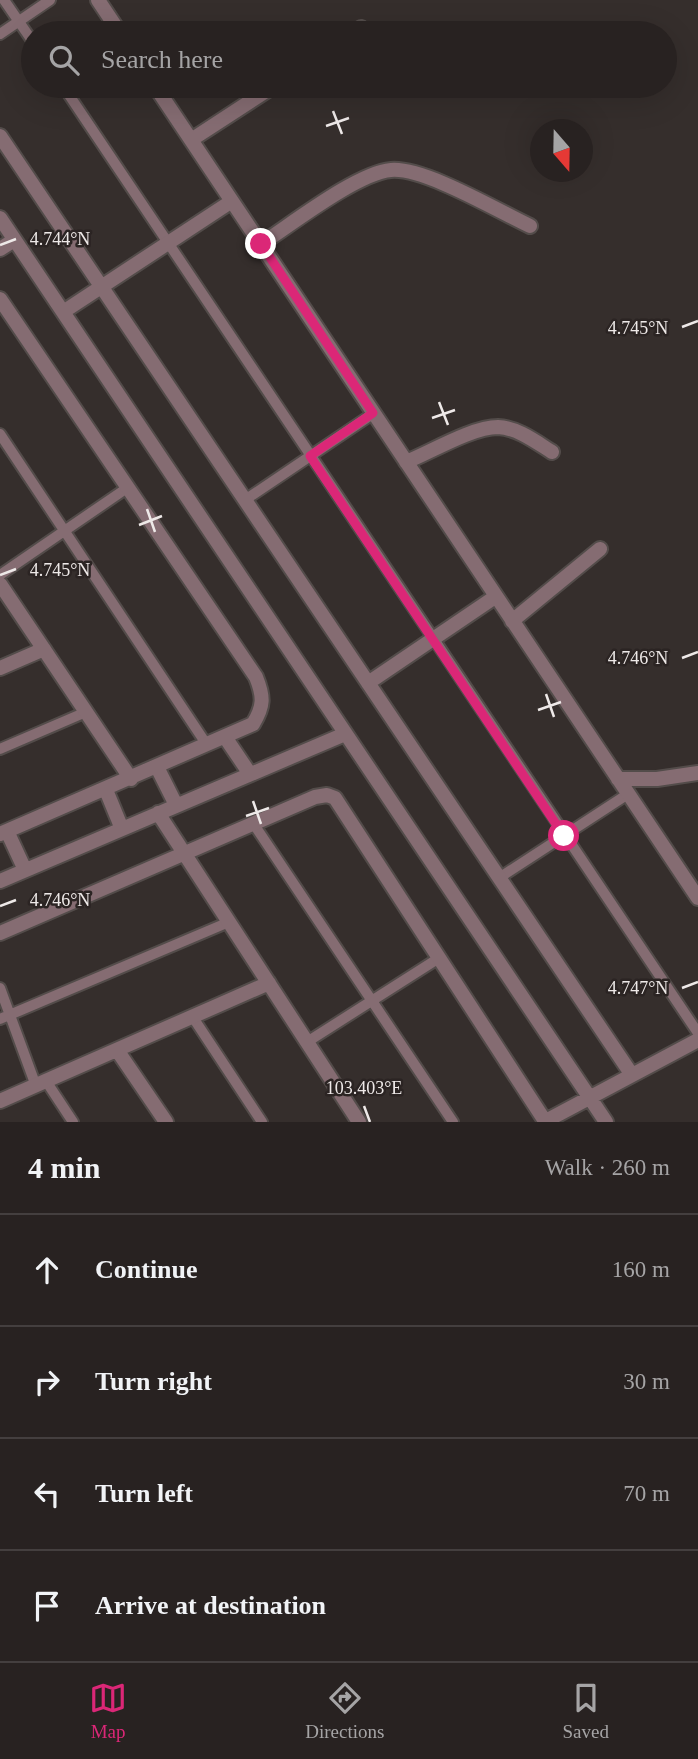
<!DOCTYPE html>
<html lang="en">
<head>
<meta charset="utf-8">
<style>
  body { margin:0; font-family:"Times New Roman",serif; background:#342f2e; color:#f1f3f6 }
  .compass { position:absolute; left:530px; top:119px; width:63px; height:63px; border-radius:50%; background:#282221; box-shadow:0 7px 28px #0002; rotate:160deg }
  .stop { position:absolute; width:21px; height:21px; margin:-16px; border:5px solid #db2777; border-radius:50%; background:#fff }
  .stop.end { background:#db2777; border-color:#fff; box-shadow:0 2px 7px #0008 }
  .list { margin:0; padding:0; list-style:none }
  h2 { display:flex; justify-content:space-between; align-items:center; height:91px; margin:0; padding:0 28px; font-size:30px }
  h2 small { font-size:23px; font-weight:400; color:#a5a4a5 }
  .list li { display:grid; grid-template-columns:46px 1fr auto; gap:21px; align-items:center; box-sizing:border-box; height:112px; padding:0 28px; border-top:2px solid #443f3f }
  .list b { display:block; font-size:26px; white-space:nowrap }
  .list em { font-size:23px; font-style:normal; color:#a5a4a5 }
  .icon { flex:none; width:38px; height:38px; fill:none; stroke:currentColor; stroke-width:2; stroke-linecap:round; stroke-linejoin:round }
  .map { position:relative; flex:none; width:698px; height:1122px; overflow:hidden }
  .search { position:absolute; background:#282221; box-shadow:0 7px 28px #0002; left:21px; right:21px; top:21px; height:77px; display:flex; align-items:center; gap:18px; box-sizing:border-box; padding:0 24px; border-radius:38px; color:#a5a4a5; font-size:26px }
  .sheet { height:539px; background:#282221 }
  nav { display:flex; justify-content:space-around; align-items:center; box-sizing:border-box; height:98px; border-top:2px solid #443f3f; background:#282221; font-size:19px; color:#a5a4a5 }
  nav a { display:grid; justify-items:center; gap:4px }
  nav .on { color:#db2777 }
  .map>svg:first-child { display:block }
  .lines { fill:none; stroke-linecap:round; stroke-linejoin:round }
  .service-casing { stroke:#534c4a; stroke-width:14 }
  .minor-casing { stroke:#534c4a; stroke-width:18 }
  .service { stroke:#856c72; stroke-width:10 }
  .minor { stroke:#856c72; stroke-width:14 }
  .route { stroke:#db2777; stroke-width:9 }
  .ticks { fill:none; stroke:#eee9e8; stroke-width:2.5 }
  .ticks-label { font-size:18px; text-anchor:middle; fill:#eee9e8; stroke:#2b2423; stroke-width:5; stroke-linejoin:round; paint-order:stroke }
</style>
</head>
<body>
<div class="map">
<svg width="698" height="1122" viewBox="0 0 698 1122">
  <rect width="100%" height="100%" fill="#352e2c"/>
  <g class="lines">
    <defs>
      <path id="service" d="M4 0 33 42
        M0 34 50 0
        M63 86 698 1033
        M0 434 207 745
        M245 500 374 413
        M0 575 127 488
        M0 749 86 712
        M253 823 453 1122
        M499 878 628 794
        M0 988 36 1086
        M192 1016 262 1122
        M0 1019 229 922
        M307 1042 439 958
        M46 1081 73 1122"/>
      <path id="minor" d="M98 0 120 33
        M354 33 361 28
        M155 86 698 898
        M0 136 632 1075
        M191 140 274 86
        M0 218 606 1122
        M261 244C292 224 357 173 391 170 424 167 498 211 530 226
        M0 249 14 240
        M0 299 256 677C264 697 264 706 253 724L0 834
        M63 312 232 201
        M406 462C431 452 472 427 498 427 518 428 536 442 552 452
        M0 584 131 779
        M512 621 600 549
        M0 668 44 649
        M368 683 495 597
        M225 737 250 774
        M157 767 176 805
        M618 779H657L698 773
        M106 790 122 829
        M158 813 359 1122
        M7 831 25 870
        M0 881 345 734
        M0 933 315 797 327 795 335 798 545 1121
        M117 1050 166 1122
        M0 1101 269 983
        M544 1122 698 1040"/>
    </defs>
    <!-- service casing -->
    <use href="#service" class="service-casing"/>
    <!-- minor casing -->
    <use href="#minor" class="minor-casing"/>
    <!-- service -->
    <use href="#service" class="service"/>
    <!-- minor -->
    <use href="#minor" class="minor"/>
  </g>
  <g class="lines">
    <!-- route -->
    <path class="route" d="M261 244 373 413 310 456 564 836"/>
  </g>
  <!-- ticks -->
  <path class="ticks" d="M333 111 342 134M326 126 349 118M0 245 16 239M682 327 698 321M439 402 448 425M432 418 455 410M147 509 155 532M139 525 162 516M0 575 16 569M682 658 698 652M546 694 554 717M538 710 561 702M253 801 261 824M246 816 269 808M0 906 16 900M682 988 698 982M364 1106 370 1122"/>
  <g class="ticks-label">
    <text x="60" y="245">4.744°N</text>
    <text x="638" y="334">4.745°N</text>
    <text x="60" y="576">4.745°N</text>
    <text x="638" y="664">4.746°N</text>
    <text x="60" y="906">4.746°N</text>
    <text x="638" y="994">4.747°N</text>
    <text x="364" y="1094">103.403°E</text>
  </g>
</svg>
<svg class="compass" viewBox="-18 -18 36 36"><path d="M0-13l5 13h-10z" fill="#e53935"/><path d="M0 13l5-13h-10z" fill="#a5a4a5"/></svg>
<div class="stop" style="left:564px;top:836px"></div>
<div class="stop end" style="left:261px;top:244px"></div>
<div class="search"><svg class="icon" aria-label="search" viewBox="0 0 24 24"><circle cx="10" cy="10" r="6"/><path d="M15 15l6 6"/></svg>Search here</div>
</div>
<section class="sheet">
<h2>4 min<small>Walk · 260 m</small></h2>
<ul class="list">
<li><svg class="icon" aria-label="ahead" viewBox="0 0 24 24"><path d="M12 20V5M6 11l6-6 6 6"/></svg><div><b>Continue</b></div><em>160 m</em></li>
<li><svg class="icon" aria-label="right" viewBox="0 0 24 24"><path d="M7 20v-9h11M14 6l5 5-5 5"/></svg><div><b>Turn right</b></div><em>30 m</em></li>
<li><svg class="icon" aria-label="left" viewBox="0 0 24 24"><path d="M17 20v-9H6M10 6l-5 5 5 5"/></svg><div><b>Turn left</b></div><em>70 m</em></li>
<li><svg class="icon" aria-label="arrive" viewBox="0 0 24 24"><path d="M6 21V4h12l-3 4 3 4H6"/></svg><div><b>Arrive at destination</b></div></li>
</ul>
</section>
<nav>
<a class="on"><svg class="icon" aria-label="map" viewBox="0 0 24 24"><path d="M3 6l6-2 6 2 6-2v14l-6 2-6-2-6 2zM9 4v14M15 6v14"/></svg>Map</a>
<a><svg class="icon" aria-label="directions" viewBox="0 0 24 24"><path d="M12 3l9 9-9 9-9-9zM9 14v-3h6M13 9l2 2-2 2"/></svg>Directions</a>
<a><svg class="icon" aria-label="saved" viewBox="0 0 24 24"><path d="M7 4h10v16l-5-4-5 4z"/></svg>Saved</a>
</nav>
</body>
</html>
